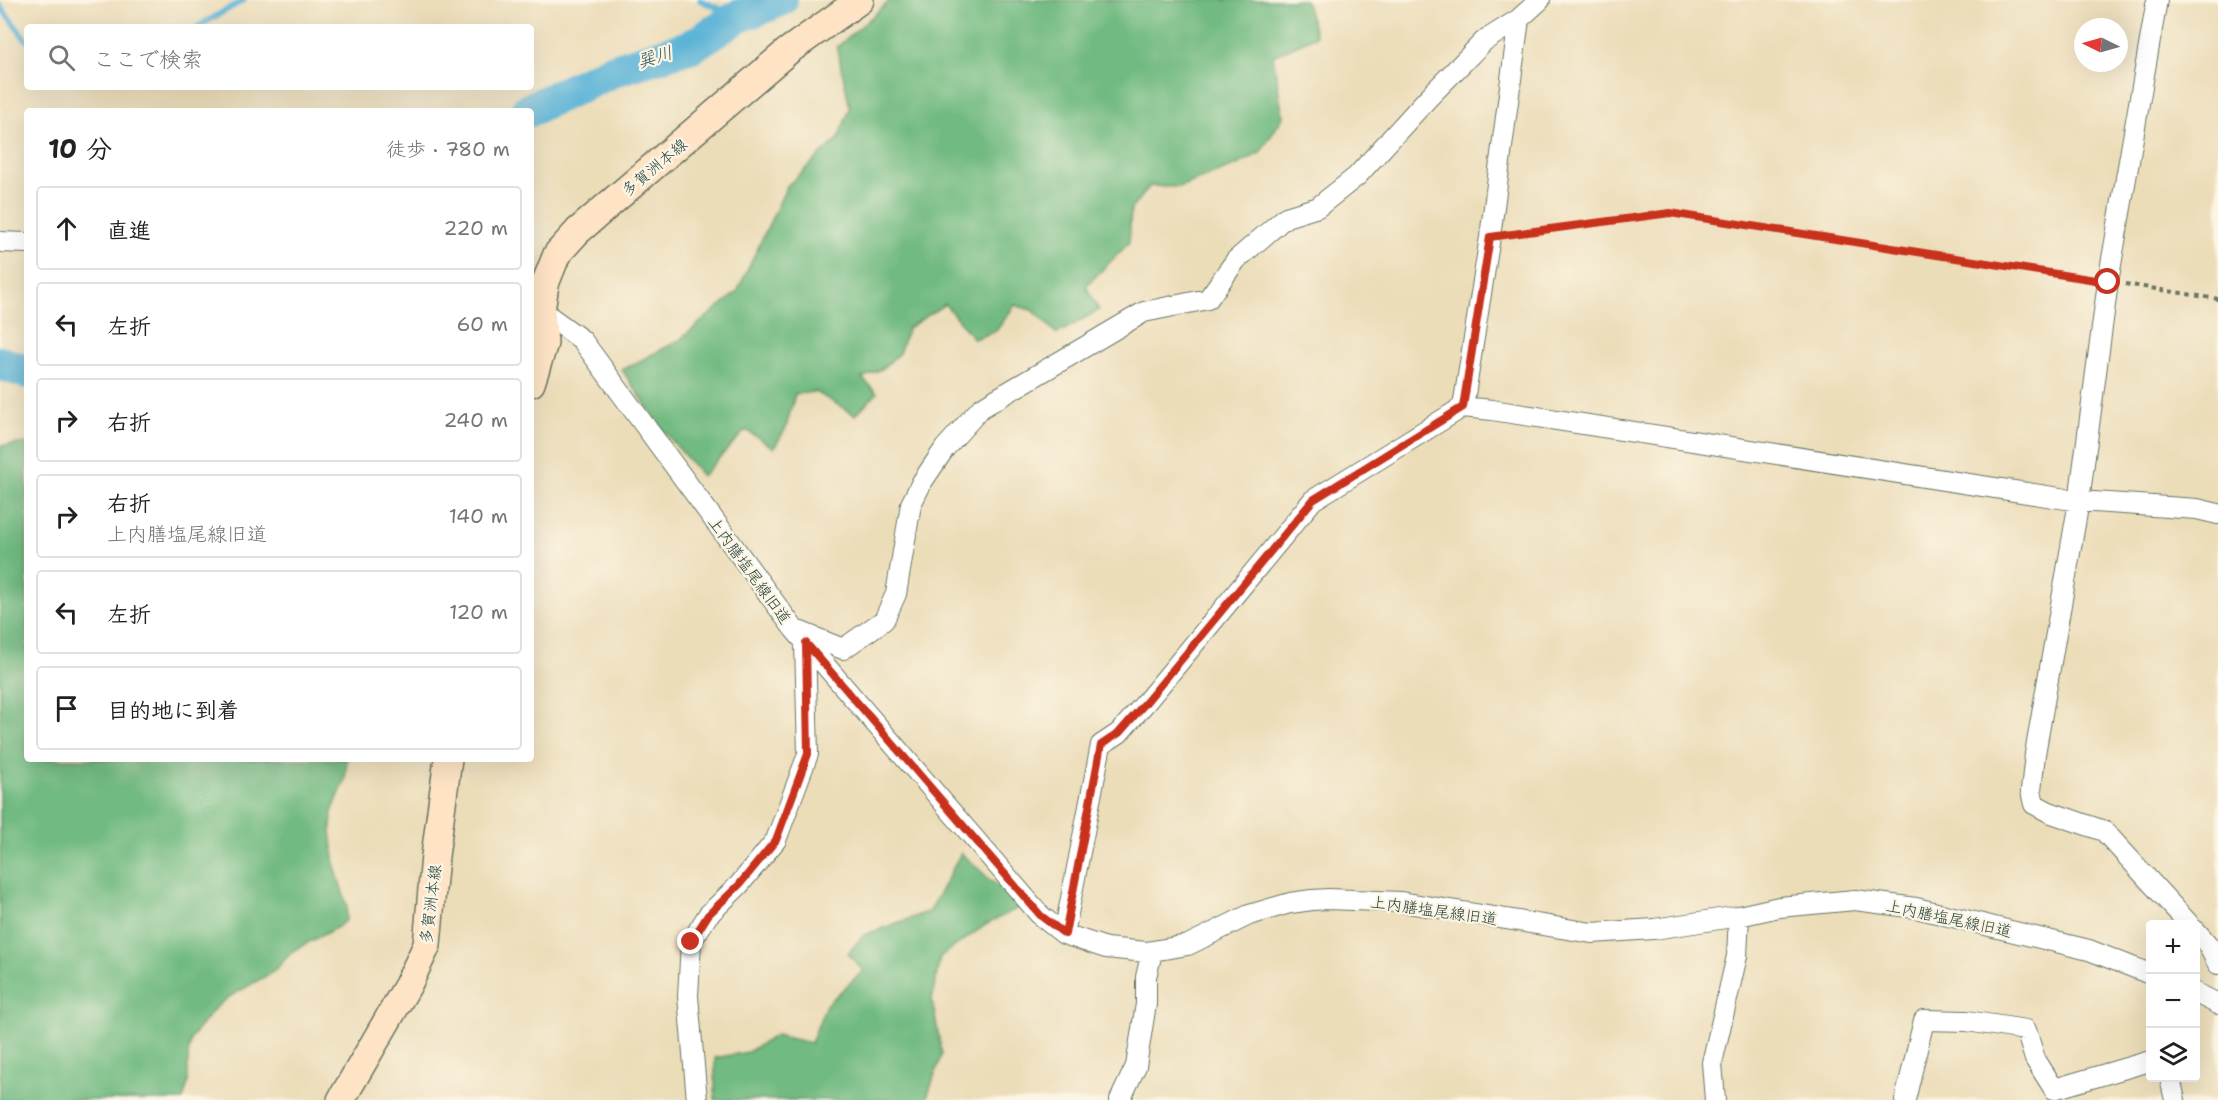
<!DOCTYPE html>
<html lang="ja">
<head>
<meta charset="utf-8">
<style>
  body { margin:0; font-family:"Shantell Sans","Klee One",sans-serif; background:#f2f2f2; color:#202124 }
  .controls { position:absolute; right:18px; bottom:18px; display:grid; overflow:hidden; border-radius:6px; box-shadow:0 6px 24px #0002 }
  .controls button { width:54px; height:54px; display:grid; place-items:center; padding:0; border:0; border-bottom:2px solid #e0e0e0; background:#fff; color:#202124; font:30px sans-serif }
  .compass { position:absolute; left:2074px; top:18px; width:54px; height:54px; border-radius:50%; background:#fff; box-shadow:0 6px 24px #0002; rotate:275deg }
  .stop { position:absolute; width:18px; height:18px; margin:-14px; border:4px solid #c8321e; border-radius:50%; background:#fff }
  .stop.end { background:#c8321e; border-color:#fff; box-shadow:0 2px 6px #0008 }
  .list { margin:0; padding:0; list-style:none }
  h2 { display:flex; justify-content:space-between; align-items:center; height:78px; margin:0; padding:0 24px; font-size:26px }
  h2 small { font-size:20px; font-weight:400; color:#757577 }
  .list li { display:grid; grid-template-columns:39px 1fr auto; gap:18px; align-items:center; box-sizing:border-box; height:84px; margin:0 12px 12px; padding:0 12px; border:2px solid #e0e0e0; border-radius:6px }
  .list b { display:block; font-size:22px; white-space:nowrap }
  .list p { margin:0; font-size:20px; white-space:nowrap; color:#757577 }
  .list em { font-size:20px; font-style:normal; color:#757577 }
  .icon { flex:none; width:33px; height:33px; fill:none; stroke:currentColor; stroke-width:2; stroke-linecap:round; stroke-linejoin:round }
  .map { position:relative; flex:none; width:2218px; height:1100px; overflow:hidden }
  .search { position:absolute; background:#fff; box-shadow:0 6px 24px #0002; left:24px; top:24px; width:510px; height:66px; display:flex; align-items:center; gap:15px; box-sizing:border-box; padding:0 21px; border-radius:6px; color:#757577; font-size:22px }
  .panel { position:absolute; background:#fff; box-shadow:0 6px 24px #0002; left:24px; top:108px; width:510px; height:654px; border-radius:6px }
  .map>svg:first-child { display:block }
  .forest { fill:#71ba81; stroke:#487c5a; stroke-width:1.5 }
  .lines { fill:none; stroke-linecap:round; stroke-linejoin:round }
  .stream { stroke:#5ab3d7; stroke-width:6 }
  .river { stroke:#5ab3d7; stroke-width:34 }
  .minor-casing { stroke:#677563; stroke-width:22 }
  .secondary-casing { stroke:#677563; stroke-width:30 }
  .path { stroke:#677563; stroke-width:4; stroke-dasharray:4.5 4.5; stroke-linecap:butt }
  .minor { stroke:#fff; stroke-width:20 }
  .secondary { stroke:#fee4c5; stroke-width:27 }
  .route { stroke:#c8321e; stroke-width:8 }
  .labels { text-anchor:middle; stroke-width:4.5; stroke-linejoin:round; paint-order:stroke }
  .street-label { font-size:16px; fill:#1f3d34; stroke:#fcf5e5 }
  .water-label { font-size:18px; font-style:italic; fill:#2e5a5d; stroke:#fcf5e5 }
</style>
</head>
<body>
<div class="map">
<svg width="2218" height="1100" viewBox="0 0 2218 1100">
  <rect width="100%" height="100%" fill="#fcf5e5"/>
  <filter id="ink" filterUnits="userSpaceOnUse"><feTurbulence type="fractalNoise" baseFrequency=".0167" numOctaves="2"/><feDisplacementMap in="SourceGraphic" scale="12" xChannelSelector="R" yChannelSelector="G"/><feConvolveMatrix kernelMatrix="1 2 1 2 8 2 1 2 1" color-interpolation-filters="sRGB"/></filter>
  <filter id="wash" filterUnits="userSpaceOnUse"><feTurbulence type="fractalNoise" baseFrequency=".008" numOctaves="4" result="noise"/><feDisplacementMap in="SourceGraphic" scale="24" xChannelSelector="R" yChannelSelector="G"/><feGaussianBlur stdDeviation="1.35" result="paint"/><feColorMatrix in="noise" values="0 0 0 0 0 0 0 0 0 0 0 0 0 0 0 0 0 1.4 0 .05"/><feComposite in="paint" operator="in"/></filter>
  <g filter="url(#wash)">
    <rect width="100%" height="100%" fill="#ecddb9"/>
    <!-- forest -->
    <path class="forest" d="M891 0H1305L1316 36 1273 56 1283 117 1260 153 1237 165 1179 187 1150 186 1131 209 1129 243 1086 286 1099 310 1057 334 1034 311 1015 305 996 331 974 339 945 304 908 328 899 353 883 368 862 378 877 393 855 415 816 392 795 394 786 428 774 448 746 430 702 476 663 430 622 370 678 341 737 292 787 186 838 139 850 108 837 47Z
      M27 443V759H347L345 780 332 812 331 830 335 867 347 906 346 920 338 927 294 950 273 972 229 997 214 1009 191 1038 188 1055V1083L183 1100H0V446Z
      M961 853 1020 907 987 924 940 957 932 1000 942 1054 927 1097 924 1100H715V1058L748 1052 776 1035 811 1043 826 1005 863 971 848 953 864 935 930 911Z"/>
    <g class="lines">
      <!-- stream -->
      <path class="stream" d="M700 0 737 17
        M0 6 27 41
        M197 27 244 0"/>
      <!-- river -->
      <path class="river" d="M527 111 614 70 692 46 737 17 781 0
        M0 363 27 372"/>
    </g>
  </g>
  <g filter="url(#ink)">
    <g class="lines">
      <defs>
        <path id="minor" d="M2157 0 2108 282 2079 501 2035 754 2031 791 2034 804 2049 812 2104 831 2189 924
          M0 242 27 243
          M535 306 582 340 794 629 1041 916 1064 934 1106 948 1146 952 1188 945 1249 915 1290 903 1312 900 1329 899 1401 902 1592 933 1654 929 1739 916 1779 907 1855 900 1916 908 2089 950 2150 974
          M1463 407 1490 237 1519 19
          M796 630 843 649 884 620 896 594 911 504 922 482 945 448 981 408 1144 312 1208 299 1236 260 1286 217 1318 207 1357 176 1428 98 1484 41 1519 19 1540 0
          M2196 931 2208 945 2218 964
          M1064 934 1101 745 1119 733 1147 701 1313 500 1463 407 1492 410 2079 501 2197 509 2218 514
          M2196 993 2218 1004
          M2170 1078 2175 1100
          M697 1100 688 996 691 942 708 915 739 885 776 840 808 754 805 643
          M1120 1100 1136 1066 1146 1004V977L1152 952
          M1715 1100 1712 1063 1737 956 1739 916
          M1905 1100 1924 1020 1967 1021 2026 1030 2035 1059 2054 1089 2150 1061"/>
        <path id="secondary" d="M531 383 544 343 541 311 545 284 557 254 578 231 788 51 860 0
          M341 1100 408 985 427 945 435 856 448 759"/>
      </defs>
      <!-- minor casing -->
      <use href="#minor" class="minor-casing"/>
      <!-- secondary casing -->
      <use href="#secondary" class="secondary-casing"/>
      <!-- path -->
      <path class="path" d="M1508 234 1670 213 2091 279
        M2125 284 2218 299"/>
      <!-- minor -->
      <use href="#minor" class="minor"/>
      <!-- secondary -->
      <use href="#secondary" class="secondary"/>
    </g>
  </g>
  <g class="lines" filter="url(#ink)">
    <!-- route -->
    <path class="route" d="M691 942 708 915 739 885 776 840 808 754 806 643 1041 916 1065 934 1101 745 1119 733 1147 701 1313 500 1463 407 1490 237 1670 213 2108 282"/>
  </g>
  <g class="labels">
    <!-- street labels -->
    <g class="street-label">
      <text transform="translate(654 167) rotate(-40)" y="6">多賀洲本線</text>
      <text transform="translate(750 570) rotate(54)" y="6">上内膳塩尾線旧道</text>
      <text transform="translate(430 904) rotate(-83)" y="6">多賀洲本線</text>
      <text transform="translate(1434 910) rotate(8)" y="6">上内膳塩尾線旧道</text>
      <text transform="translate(1949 918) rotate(12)" y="6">上内膳塩尾線旧道</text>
    </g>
    <!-- water labels -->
    <g class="water-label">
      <text transform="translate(655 57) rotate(-17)" y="6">巽川</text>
    </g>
  </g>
</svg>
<div class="controls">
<button>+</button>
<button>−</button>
<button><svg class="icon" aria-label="layers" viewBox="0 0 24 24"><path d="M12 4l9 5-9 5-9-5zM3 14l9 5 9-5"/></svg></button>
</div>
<svg class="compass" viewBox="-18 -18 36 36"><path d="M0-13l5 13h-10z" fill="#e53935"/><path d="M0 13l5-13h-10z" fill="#757577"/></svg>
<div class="stop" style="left:2108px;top:282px"></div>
<div class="stop end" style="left:691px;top:942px"></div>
<div class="search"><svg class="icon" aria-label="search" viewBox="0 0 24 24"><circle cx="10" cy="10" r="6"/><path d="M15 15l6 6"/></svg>ここで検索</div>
<section class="panel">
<h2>10 分<small>徒歩 · 780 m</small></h2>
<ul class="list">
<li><svg class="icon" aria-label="ahead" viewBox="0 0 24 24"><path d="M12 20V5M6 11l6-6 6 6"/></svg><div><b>直進</b></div><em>220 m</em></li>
<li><svg class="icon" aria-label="left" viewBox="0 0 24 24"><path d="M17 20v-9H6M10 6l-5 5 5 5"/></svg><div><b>左折</b></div><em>60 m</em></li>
<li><svg class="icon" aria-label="right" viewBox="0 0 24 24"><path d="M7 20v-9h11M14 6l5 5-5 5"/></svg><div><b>右折</b></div><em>240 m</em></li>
<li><svg class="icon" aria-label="right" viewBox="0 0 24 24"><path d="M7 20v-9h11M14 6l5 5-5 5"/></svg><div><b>右折</b><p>上内膳塩尾線旧道</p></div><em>140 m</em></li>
<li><svg class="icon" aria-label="left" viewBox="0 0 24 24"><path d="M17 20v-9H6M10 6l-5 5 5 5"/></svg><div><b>左折</b></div><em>120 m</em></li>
<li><svg class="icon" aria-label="arrive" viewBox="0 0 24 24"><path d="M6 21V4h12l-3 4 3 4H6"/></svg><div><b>目的地に到着</b></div></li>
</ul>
</section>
</div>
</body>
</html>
